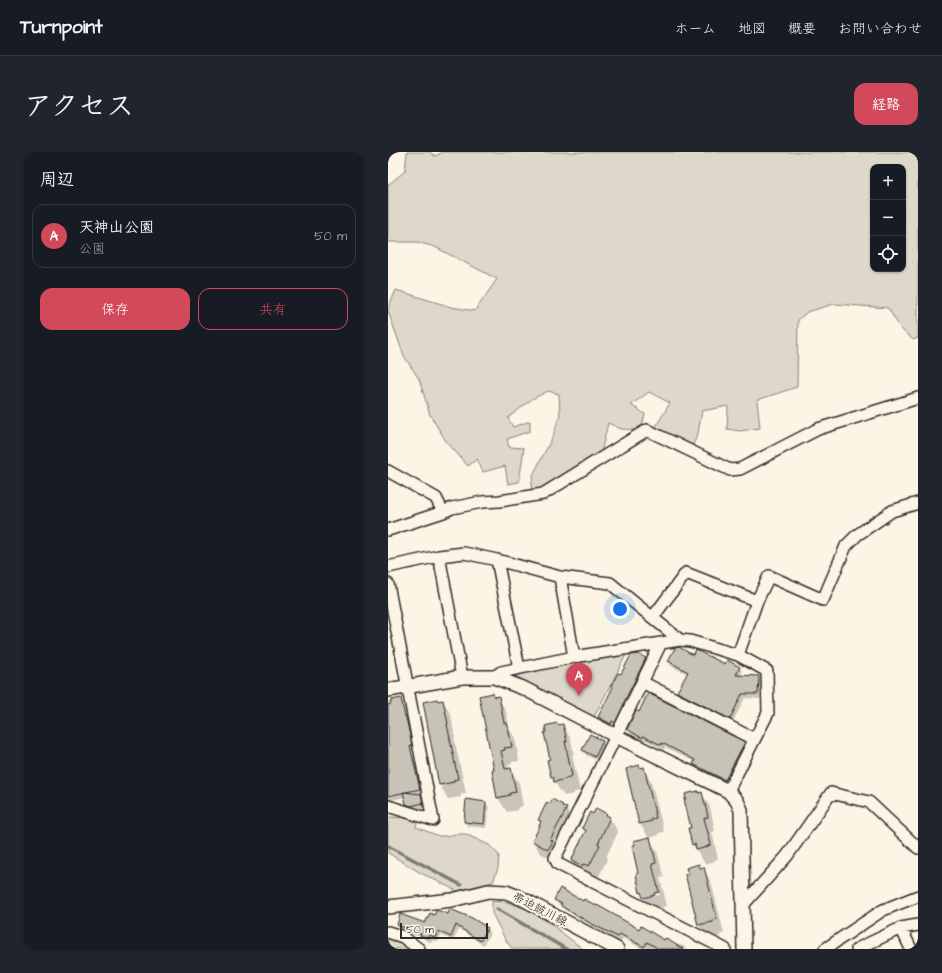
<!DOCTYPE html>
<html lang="ja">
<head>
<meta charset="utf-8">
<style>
  body { margin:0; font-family:"Architects Daughter","Klee One",sans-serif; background:#20242c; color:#f1f3f6 }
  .controls { position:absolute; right:12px; top:12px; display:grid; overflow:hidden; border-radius:8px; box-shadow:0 1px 3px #0004 }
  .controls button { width:36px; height:36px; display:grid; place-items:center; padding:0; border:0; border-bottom:1px solid #363941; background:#171b24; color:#f1f3f6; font:20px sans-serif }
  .scale { position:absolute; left:12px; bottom:10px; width:88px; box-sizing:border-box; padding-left:4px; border:2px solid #2b2b2b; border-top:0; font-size:11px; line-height:14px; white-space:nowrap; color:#2b2b2b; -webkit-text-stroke:3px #fcf5e5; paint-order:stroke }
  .you { position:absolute; left:232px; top:457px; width:14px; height:14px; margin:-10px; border:3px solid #fff; border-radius:50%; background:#1a73e8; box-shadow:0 0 0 6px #1a73e833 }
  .badge { display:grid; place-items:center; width:26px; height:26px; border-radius:50%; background:#d1495b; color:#fff; font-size:13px; font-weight:700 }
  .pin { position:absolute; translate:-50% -33px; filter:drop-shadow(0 1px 2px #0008) }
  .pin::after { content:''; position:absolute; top:21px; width:14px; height:12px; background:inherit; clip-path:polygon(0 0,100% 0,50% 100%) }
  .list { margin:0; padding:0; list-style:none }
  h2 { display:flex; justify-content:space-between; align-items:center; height:52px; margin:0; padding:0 16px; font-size:17px }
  h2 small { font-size:13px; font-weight:400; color:#9ea1a6 }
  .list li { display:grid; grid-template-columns:26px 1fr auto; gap:12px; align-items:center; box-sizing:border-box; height:64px; margin:0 8px 8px; padding:0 8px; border:1px solid #363941; border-radius:12px }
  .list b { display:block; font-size:15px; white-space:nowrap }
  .list p { margin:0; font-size:13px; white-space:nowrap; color:#9ea1a6 }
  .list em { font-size:13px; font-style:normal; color:#9ea1a6 }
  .actions { display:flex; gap:8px; padding:12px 16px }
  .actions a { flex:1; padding:9px 0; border:1px solid #d1495b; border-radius:12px; text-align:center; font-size:14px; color:#d1495b }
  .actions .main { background:#d1495b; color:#fff }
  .icon { flex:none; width:22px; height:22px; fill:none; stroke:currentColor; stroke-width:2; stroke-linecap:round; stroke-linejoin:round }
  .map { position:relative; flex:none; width:530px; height:797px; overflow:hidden; border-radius:12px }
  header { display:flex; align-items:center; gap:24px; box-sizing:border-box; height:56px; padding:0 20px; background:#171b24; border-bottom:1px solid #363941 }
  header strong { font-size:19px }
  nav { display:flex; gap:22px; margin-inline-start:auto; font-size:14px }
  .intro { display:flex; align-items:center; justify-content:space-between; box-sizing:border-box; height:96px; padding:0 24px }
  h1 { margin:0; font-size:28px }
  .button { padding:10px 18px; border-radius:12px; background:#d1495b; color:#fff; font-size:14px; font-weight:700 }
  main { display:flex; gap:24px; padding:0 24px }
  aside { flex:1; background:#171b24; border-radius:12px; box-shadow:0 1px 3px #0004 }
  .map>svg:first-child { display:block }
  .green { fill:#ded8ca; stroke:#84827a; fill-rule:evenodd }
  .shadow { fill:#0003; fill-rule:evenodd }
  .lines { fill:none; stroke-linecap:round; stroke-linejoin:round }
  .stream { stroke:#7d7b74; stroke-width:3.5 }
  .building { fill:#c8c3b7; stroke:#2b2b2b }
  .minor-casing { stroke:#2b2b2b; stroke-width:14 }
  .tertiary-casing { stroke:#2b2b2b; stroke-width:16 }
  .minor { stroke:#fcf5e5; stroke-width:11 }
  .tertiary { stroke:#fcf5e5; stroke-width:13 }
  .labels { text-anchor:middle; stroke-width:4; stroke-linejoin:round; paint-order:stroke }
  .street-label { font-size:12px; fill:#2b2b2b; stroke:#fcf5e5 }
</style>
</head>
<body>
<header>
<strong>Turnpoint</strong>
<nav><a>ホーム</a><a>地図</a><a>概要</a><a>お問い合わせ</a></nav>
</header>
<div class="intro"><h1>アクセス</h1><a class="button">経路</a></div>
<main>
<aside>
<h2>周辺<small></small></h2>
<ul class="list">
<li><span class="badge">A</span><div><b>天神山公園</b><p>公園</p></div><em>50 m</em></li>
</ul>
<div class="actions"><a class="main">保存</a><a>共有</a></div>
</aside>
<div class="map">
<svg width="530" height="797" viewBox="0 0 530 797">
  <rect width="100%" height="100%" fill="#fcf5e5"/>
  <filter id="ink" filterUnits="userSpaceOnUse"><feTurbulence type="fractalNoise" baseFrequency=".025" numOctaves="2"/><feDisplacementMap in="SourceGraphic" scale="8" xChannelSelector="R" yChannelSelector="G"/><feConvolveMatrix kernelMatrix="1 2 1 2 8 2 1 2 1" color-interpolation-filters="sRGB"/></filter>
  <g filter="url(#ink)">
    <!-- green -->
    <path class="green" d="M19 0H42L47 4 55 0H530V186L525 188 513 177 500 156 446 152 419 160 410 168 409 235 369 248 372 276 352 279 339 277 340 254 314 259 310 281 305 293 267 276 282 251 261 240 243 253 257 262 253 278 233 277 220 271 213 301 142 343 145 323 165 284 172 262 171 242 160 239 144 247 120 266 125 275 142 269V279L119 287 121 295 136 296 131 330 120 332 117 314 95 320 89 307 80 314 58 289 42 263 31 227 16 204 0 159V156L8 138 63 155 87 159 109 127 47 95 29 90H0V33L17 19ZM485 15H515V117H485Z
      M239 501 206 565 127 524V520Z
      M0 665 21 666 30 668 28 675 51 684H59L67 682H77L101 693 111 703 110 716 105 730 69 739 31 720 0 701Z
      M104 749 119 750 141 758 164 773 195 797H124L117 787 104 761Z
      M0 785 12 789 24 797H0Z"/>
    <!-- shadow -->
    <path class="shadow" d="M305 504 337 514 352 516 354 520 352 525H370L373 530 372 547 357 546 344 571 293 545 290 540 300 522 283 514 281 509Z
      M257 507 260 512 226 576 214 570 211 565 226 536 224 534 233 524Z
      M105 542 107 545H110L118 559 122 578 127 586 131 609 124 610V612L120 613 121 617H122L131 631 135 654 129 656 130 658 119 660 110 646 107 619Z
      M13 547 15 552 18 567 20 570 26 598H24L34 642H32L35 648 37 656 26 658 22 657 19 652 17 645 0 649V549Z
      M55 549 63 563 67 586H66L78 641 73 642V645L60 647 52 633 36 550Z
      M175 573 183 588 186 603 184 602 192 639 186 640V642L176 644 173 639H172L164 625 160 609 163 608 170 574Z
      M240 577 356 591 359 596 340 632 309 616 306 612 307 610 277 595 276 598 258 588 257 590 243 582Z
      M215 589 217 594 210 609 198 603 195 598Z
      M255 616 263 630 276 680 270 681 271 683 261 686 269 700 276 725 272 726 279 754 274 755V757L264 760 253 740 249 723 252 722 261 686 252 672 239 618ZM271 741 272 743 257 746V744Z
      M313 641 322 655 327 679 324 680 330 707 326 708 327 709 317 712 305 692 304 677 310 642Z
      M98 651 101 655 98 676 79 674 77 669Z
      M174 653 176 656 178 657 185 669 167 709 152 701 145 689 153 675V671L152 668Z
      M206 663H218L220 665 222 666 230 680 218 705 219 708 209 728 192 723 184 709 198 680 196 676Z
      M311 714 312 716H315L323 730 336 781 332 782 333 784 319 787 311 773 298 723Z
      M167 747 252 779 291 796 293 793 300 797H254L235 786 232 790 177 758 175 755 170 752Z
      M47 764H60L84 767 99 777 102 782 95 793 71 777 65 789 53 783 50 790 45 788 43 791 36 787 35 786 12 778 10 773 38 772Z"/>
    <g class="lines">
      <!-- stream -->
      <path class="stream" d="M0 694 73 733
        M109 757 178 797"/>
    </g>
    <!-- building -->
    <path class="building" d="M291 495 305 503 308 498 337 512 339 508 352 515 348 523 371 524 370 542H354L342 567 289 540 300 520 280 509 287 496Z
      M250 502 258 506 235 552H236L227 571 224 569 223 572 210 565 225 535 223 534 230 521 233 522 243 503Z
      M105 541 106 545 111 544 116 571H119L124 595 116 596 117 598 113 599 117 617 123 616 128 640 122 641V643L109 646 104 618H106L91 544Z
      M260 541 357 590 337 628 305 612 307 608 274 591 273 593 255 584 254 586 239 577 248 558 251 560Z
      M13 546 17 565H18L19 570 24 593 22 594 32 637 0 644V553L3 552V548Z
      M49 547 50 549 55 548 60 572H59L70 627 65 628 66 630 51 633 35 550Z
      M169 571 170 573 175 572 179 590 177 589 184 624 178 626V627L166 630 165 625H163L159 608 162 607 156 581 158 580 157 574Z
      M202 582 215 589 207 605 194 598Z
      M251 613 252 616 256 615 268 666 263 667 264 669 251 672 238 617Z
      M310 639V641L314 640 320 665 316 666 323 693 319 694V695L308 698 307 692 304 693 300 676H303L296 647H298L297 642Z
      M15 640 33 642 35 651 23 654 18 652Z
      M78 647 98 650 96 672 76 670Z
      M164 647 175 653 174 654 179 656 162 688 165 689 160 698 144 689 152 674H151L153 669 150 668 159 650 162 652Z
      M208 656 219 662 218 663 222 665 210 692 212 693 201 714 195 712 194 714 183 709 198 678 194 676 202 660 205 662Z
      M262 685 268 711 264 712 271 740 266 741 267 743 255 746 253 740 252 741 248 722 250 721 244 694 247 693 245 689Z
      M311 712 312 716 316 715 329 767 325 768V770L310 773 297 722 300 721 298 716Z
      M172 736 195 749 196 747 209 754V753L251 777 253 774 276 788 277 786 295 797H271L259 790 256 795 232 782 230 785 202 771 173 754 174 752 166 748Z
      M62 757 84 766 100 776 92 789 68 773 63 785 50 779 47 786 42 783 41 786 32 783 33 782 9 773 12 762 37 771 42 761 46 763 49 758 60 762Z"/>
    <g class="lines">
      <defs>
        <path id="minor" d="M0 319 48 346 55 360
          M0 378 55 360 64 356 94 350 112 349 155 342 259 278 342 318 352 317 430 277 530 246
          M51 404 74 525
          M109 408 131 516
          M0 415 51 404 76 401 109 408 172 425 222 431 292 488
          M172 425 186 505
          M0 432 45 668 0 654
          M265 465 298 421 369 449
          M273 491 228 584 167 706 170 712 337 797
          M350 503 369 449 381 424 435 448 458 394 469 383 504 359 530 351
          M106 525 113 520 186 505 292 488 302 489 350 503 379 519 380 561 340 639
          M254 530 366 587
          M355 753 399 704 443 641 481 650 530 696
          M513 776 523 797
          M0 780 15 785 31 797
          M437 797 495 758 530 744
          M469 797 513 776 530 773"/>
        <path id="tertiary" d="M0 538 74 525H106L135 536 228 584 340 639 349 649 353 658 356 797
          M0 755 64 748 100 739 118 740 133 746 229 797"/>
      </defs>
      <!-- minor casing -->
      <use href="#minor" class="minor-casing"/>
      <!-- tertiary casing -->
      <use href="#tertiary" class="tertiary-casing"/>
      <!-- minor -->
      <use href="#minor" class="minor"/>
      <!-- tertiary -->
      <use href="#tertiary" class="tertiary"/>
    </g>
  </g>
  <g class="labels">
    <!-- street labels -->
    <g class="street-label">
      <text transform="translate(152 757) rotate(27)" y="4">帯迫皷川線</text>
    </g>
  </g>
</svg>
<div class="controls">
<button>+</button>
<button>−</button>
<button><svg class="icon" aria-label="locate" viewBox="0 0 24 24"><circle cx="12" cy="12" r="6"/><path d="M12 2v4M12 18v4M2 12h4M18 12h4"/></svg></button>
</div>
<div class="scale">50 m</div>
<div class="you"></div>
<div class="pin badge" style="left:191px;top:544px">A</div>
</div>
</main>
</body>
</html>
